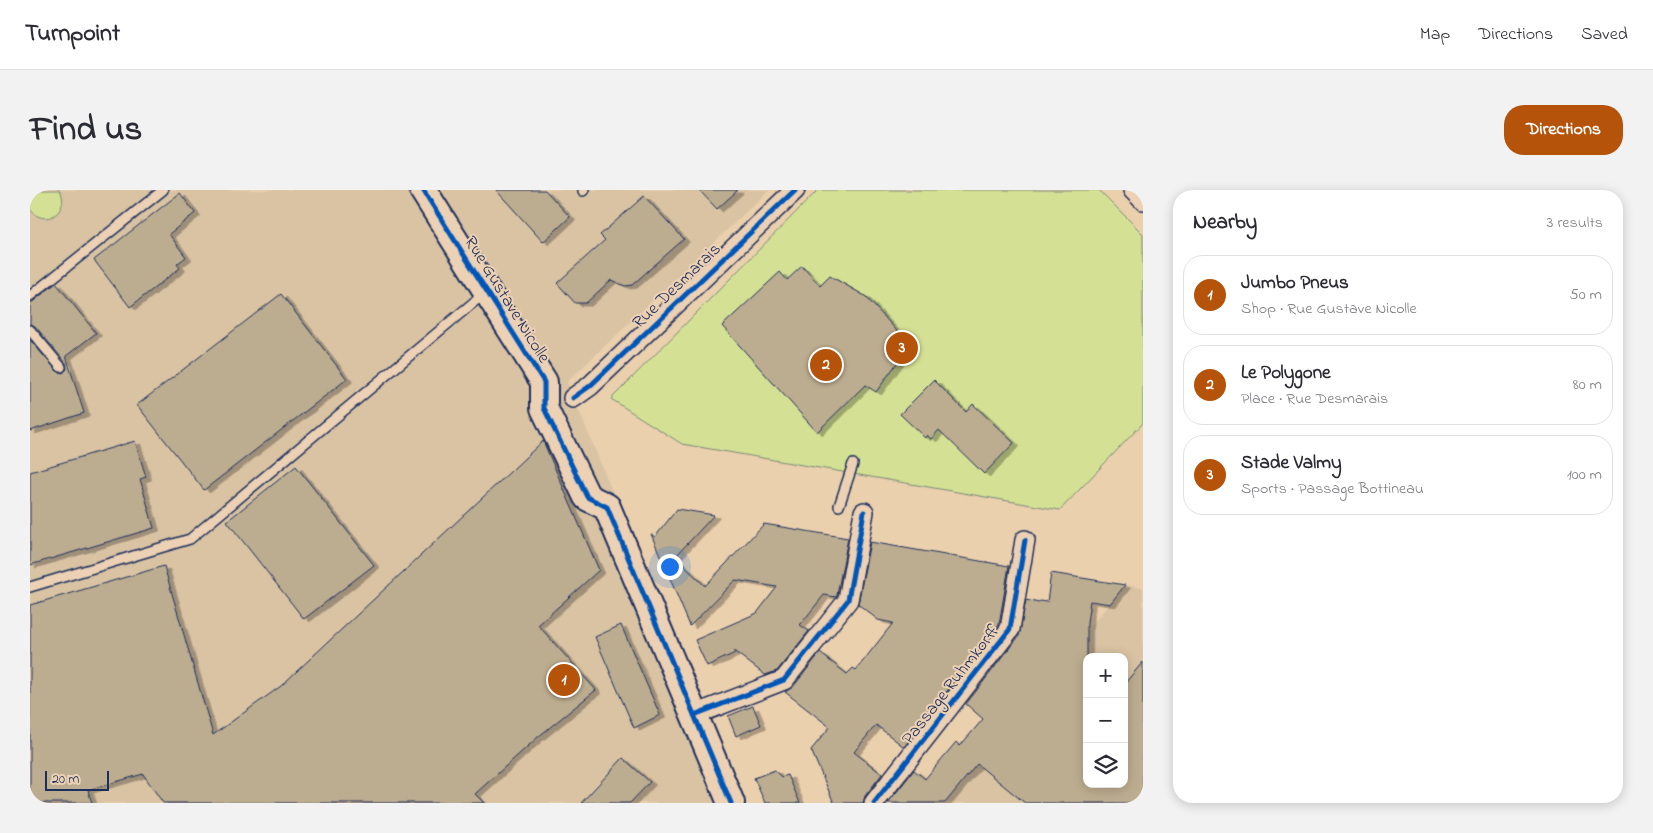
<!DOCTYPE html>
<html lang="en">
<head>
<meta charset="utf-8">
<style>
  body { margin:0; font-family:"Indie Flower",sans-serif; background:#f2f2f3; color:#2b2b33 }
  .controls { position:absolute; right:15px; bottom:15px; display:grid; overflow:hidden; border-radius:10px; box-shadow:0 2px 12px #0003 }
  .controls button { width:45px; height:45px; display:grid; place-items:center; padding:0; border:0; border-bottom:1px solid #e1e1e2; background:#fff; color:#2b2b33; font:25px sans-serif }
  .scale { position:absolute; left:15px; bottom:12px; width:64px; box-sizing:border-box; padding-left:5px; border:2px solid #1b2f5e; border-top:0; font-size:14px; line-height:18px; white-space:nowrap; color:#1b2f5e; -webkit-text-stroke:4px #edd1b4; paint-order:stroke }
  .you { position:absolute; left:639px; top:376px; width:18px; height:18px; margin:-12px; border:4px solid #fff; border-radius:50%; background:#1a73e8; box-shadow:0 0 0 8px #1a73e833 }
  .badge { display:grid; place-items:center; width:32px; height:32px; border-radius:50%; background:#b45309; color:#fff; font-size:16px; font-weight:700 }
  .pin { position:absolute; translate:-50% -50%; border:2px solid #fff; box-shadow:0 1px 5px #0006 }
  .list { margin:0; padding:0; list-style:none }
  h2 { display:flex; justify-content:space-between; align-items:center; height:65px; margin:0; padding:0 20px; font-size:21px }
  h2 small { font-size:16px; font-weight:400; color:#7c7c81 }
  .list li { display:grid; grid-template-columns:32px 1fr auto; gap:15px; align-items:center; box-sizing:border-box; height:80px; margin:0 10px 10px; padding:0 10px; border:1px solid #e1e1e2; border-radius:20px }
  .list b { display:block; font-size:19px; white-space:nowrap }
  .list p { margin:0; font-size:16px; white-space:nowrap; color:#7c7c81 }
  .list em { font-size:16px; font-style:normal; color:#7c7c81 }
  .icon { flex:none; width:28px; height:28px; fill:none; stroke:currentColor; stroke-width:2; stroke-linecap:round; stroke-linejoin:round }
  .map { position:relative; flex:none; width:1113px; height:613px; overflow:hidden; border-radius:20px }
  header { display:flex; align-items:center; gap:30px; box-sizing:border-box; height:70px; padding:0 25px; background:#fff; border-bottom:1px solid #e1e1e2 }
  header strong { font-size:24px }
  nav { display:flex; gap:28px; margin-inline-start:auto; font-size:18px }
  .intro { display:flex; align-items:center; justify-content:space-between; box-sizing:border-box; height:120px; padding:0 30px }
  h1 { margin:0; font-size:35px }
  .button { padding:12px 22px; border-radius:20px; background:#b45309; color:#fff; font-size:18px; font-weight:700 }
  main { display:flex; gap:30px; padding:0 30px }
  aside { flex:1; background:#fff; border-radius:20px; box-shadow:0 2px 12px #0003 }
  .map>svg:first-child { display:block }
  .built { fill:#d9c3a3 }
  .green { fill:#d4e194; stroke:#788879 }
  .building { fill:#bdad90; stroke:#1b2f5e; filter:url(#shadow) }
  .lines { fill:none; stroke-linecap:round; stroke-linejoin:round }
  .lane-casing { stroke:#1b2f5e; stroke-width:12 }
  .street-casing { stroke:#1b2f5e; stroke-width:22 }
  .secondary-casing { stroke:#1b2f5e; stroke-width:30 }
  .lane { stroke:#edd1b4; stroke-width:9 }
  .street { stroke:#edd1b4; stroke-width:19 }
  .secondary { stroke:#edd1b4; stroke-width:26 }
  .cycleway-casing { stroke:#edd1b4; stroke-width:8 }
  .cycleway { stroke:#0057b8; stroke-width:5 }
  .labels { text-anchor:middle; stroke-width:4; stroke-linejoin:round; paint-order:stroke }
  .street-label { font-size:18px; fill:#1b2f5e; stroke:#edd1b4 }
</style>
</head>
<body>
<header>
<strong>Turnpoint</strong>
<nav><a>Map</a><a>Directions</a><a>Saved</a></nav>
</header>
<div class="intro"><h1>Find us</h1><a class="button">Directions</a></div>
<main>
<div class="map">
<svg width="1113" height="613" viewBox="0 0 1113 613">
  <defs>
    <filter id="shadow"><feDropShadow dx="5.5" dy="3" stdDeviation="0" flood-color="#0004"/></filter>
  </defs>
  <rect width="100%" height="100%" fill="#ebd0ad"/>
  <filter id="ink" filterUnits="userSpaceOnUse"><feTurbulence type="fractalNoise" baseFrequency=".02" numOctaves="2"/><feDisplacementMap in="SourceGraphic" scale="10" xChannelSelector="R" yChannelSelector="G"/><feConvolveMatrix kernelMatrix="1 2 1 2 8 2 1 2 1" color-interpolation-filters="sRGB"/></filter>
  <g filter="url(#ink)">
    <!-- built -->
    <path class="built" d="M0 0H739L537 192 626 407 716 613H0Z
      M1095 395 1113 398V551L1094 573V467H1057V594L1061 613H912Z"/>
    <!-- green -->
    <path class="green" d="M0 0H30C41 22 14 39 0 19Z
      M788 0H1069L1113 44V233L1030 320 652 254 581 209Z"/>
    <!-- building -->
    <path class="building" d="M466 0H515L540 27 513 52Z
      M669 0H708L687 19Z
      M150 3 165 23 139 44 156 67 147 74 150 78 100 117 64 70Z
      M614 6 654 49 602 95 595 96 581 90 556 113H545L527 93 575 50 570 45Z
      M772 76 790 96 800 86 835 106 880 155 846 202 835 195 787 242 692 136 750 82 757 90Z
      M26 93 66 143 36 166 54 223 0 241V150L27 181 33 183 37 179 36 173 5 136 0 134V114Z
      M251 104 317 189 174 300 107 215Z
      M904 190 936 222 943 214 984 253 954 284 909 240 901 249 897 245 895 248 870 224Z
      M105 251 116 287 110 289 124 338 0 375V282Z
      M513 251 569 380 508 435 566 500 508 547 445 604 454 613H133L113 584 58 600 62 613H0V415L134 376 183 545 251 496Z
      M266 276 344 375 274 429 197 331Z
      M647 319 684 325 645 367 675 396 734 334 818 348 807 405 806 407 794 405 770 435 779 441 747 481 735 485 704 461 705 463 677 476 665 450 727 423 747 397 705 390 660 436 621 344 625 347Z
      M840 352 979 376 969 434 874 557 846 535 824 562 852 584 835 606 833 613H804L781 560 800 537 755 502 763 497 790 463 817 484 823 478 826 480 863 433 848 430 828 414Z
      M1021 383 1095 395 1080 414 1060 411 1057 433V594H1094V494L1113 472V613H995L947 574 915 613H858L884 580 895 589 926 552 930 556 953 529 936 514 989 446 996 410 1009 413 1010 411 1017 412Z
      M591 435 630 525 604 538 565 447Z
      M723 516 731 535 706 546 698 526Z
      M593 568 620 592 600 613H551Z
      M745 580 752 587 758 585 770 613H735L724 588Z"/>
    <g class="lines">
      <defs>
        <path id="lane" d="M553 1 554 0
          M0 106 133 0
          M0 140 31 177
          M809 316 823 274
          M0 397 160 349 456 102"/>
        <path id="street" d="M1103 0 1113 10
          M543 208 560 196 765 0
          M664 525 754 490 818 410 834 322
          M844 613 980 439 995 350"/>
        <path id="secondary" d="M393 0 514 192V218L557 307 577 317 701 613"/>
      </defs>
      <!-- lane casing -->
      <use href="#lane" class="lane-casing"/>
      <!-- street casing -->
      <use href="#street" class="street-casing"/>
      <!-- secondary casing -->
      <use href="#secondary" class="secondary-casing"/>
      <!-- lane -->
      <use href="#lane" class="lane"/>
      <!-- street -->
      <use href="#street" class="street"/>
      <!-- secondary -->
      <use href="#secondary" class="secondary"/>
      <defs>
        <path id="cycleway" d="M393 0 514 192V218L557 307 577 317 701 613
          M543 208 560 196 765 0
          M664 525 754 490 818 410 834 322
          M844 613 980 439 995 350"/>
      </defs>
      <!-- cycleway casing -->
      <use href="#cycleway" class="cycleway-casing"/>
      <!-- cycleway -->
      <use href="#cycleway" class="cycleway"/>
    </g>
  </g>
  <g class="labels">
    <!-- street labels -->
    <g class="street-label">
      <text transform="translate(646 95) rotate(-44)" y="6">Rue Desmarais</text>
      <text transform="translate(478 109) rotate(58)" y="6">Rue Gustave Nicolle</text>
      <text transform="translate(920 494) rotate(-52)" y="6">Passage Ruhmkorff</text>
    </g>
  </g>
</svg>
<div class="controls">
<button>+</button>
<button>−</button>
<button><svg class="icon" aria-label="layers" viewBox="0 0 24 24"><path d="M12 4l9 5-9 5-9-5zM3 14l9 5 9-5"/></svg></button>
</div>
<div class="scale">20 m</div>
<div class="you"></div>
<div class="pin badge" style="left:534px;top:490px">1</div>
<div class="pin badge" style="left:796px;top:175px">2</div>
<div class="pin badge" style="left:872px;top:158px">3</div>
</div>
<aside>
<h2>Nearby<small>3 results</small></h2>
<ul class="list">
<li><span class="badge">1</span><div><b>Jumbo Pneus</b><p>Shop · Rue Gustave Nicolle</p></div><em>50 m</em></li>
<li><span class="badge">2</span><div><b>Le Polygone</b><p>Place · Rue Desmarais</p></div><em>80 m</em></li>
<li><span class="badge">3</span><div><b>Stade Valmy</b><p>Sports · Passage Bottineau</p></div><em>100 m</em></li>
</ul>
</aside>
</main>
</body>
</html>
